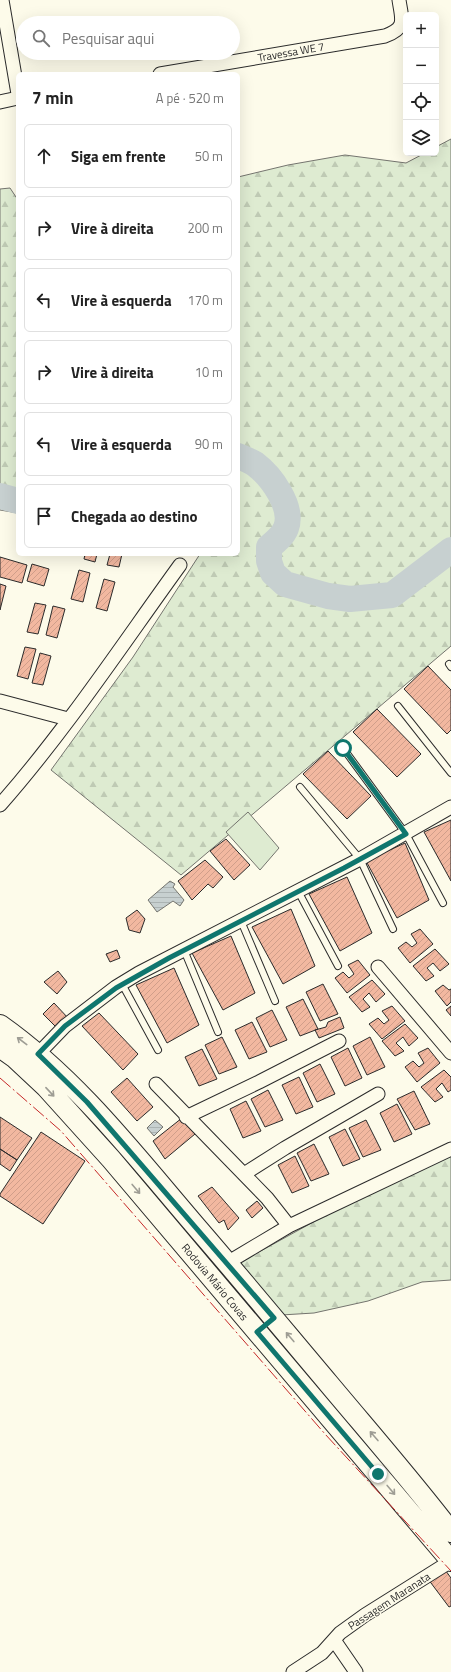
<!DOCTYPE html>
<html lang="pt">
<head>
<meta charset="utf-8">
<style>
  body { margin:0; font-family:"Titillium Web",sans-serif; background:#f6f6f6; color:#222 }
  .controls { position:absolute; right:12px; top:12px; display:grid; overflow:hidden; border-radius:6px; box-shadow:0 4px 16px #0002 }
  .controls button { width:36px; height:36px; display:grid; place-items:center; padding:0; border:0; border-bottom:1px solid #e0e0e0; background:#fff; color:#222; font:20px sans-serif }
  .stop { position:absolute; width:12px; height:12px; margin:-9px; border:3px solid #0f766e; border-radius:50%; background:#fff }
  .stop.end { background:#0f766e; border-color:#fff; box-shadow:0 1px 4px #0008 }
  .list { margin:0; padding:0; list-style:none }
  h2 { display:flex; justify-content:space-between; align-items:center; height:52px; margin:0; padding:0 16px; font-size:17px }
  h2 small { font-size:13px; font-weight:400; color:#767676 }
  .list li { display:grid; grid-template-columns:26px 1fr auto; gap:12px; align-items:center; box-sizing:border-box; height:64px; margin:0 8px 8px; padding:0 8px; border:1px solid #e0e0e0; border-radius:6px }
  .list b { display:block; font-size:15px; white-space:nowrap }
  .list em { font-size:13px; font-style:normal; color:#767676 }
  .icon { flex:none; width:22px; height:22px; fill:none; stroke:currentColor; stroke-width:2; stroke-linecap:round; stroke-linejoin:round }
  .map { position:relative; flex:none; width:451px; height:1672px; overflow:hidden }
  .search { position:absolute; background:#fff; box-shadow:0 4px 16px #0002; left:16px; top:16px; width:224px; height:44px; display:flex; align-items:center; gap:10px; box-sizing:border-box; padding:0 14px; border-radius:22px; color:#767676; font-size:15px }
  .panel { position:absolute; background:#fff; box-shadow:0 4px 16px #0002; left:16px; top:72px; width:224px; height:484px; border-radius:6px }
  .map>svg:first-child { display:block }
  .forest { fill:url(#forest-firs); stroke:#74746e }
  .pitch { fill:#deebd1; stroke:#74746e }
  .water { fill:url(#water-rules); stroke:#74746e }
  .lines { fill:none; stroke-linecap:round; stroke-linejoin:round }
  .river { stroke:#c7d0d0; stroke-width:26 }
  .building { fill:url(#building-hatch); stroke:#2b2b2b }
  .service-casing { stroke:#2b2b2b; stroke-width:8 }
  .minor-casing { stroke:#2b2b2b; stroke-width:15 }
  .primary-casing { stroke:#2b2b2b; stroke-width:22 }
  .service { stroke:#fdfbea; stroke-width:6 }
  .minor { stroke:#fdfbea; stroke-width:13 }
  .primary { stroke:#fdfbea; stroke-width:20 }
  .power { stroke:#c62828; stroke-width:1; stroke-dasharray:14 3 2 3; stroke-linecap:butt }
  .oneway { stroke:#9e9d94 }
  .route { stroke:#0f766e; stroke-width:5 }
  .labels { text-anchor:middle; stroke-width:3; stroke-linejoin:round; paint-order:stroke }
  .street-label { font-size:11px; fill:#2b2b2b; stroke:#fdfbea }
</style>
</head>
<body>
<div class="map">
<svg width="451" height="1672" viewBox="0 0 451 1672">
  <defs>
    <pattern id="forest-firs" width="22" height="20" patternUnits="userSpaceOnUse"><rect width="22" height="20" fill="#deebd1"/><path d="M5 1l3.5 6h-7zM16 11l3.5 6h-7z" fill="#bfcab4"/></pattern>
    <pattern id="water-rules" width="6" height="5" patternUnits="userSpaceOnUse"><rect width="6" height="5" fill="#c7d0d0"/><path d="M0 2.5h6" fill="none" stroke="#abb3b3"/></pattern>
    <pattern id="building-hatch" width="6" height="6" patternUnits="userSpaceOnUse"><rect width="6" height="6" fill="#f2b8a0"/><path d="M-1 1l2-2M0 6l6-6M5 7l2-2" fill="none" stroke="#d09e8a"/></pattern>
  </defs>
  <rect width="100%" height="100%" fill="#fdfbea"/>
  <!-- forest -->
  <path class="forest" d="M451 139V646L181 875 51 770 133 657 200 554H238V177L288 165 345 155 406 163 425 153H436V147Z
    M10 188 18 200V513L0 510V189Z
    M451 1146V1280L422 1282 368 1301 314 1313 281 1315 239 1263Z"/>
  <!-- pitch -->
  <path class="pitch" d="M248 812 279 848 260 870 226 832Z"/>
  <!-- water -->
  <path class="water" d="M170 881 175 884 173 887 184 900 180 906 173 901 157 912 148 900Z
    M155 1120 163 1127 154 1136 147 1128Z"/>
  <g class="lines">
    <!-- river -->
    <path class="river" d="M238 456C243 458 250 461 255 464 271 476 294 507 286 528 283 536 275 542 269 547V561L273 573 285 584 328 596 350 599 392 595 451 550
      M0 496 18 501"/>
  </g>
  <!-- building -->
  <path class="building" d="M85 554H97L95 562 84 559Z
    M110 554H122L119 567 107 565Z
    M0 557 27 565 22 583 0 577Z
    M32 564 49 569 44 586 27 581Z
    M79 570 90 573 83 602 71 599Z
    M104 579 115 582 107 611 96 608Z
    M0 584 6 586 0 610Z
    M35 603 46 605 38 634 27 632Z
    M53 606 65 609 57 638 46 635Z
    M25 647 36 649 28 679 17 676Z
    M40 653 51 656 43 685 32 683Z
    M428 666 451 690V730L447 734 404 689Z
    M377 709 421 754 397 777 353 732Z
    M328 751 371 796 347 819 303 774Z
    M451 820V881L424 832Z
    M226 839 250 865 234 880 210 851Z
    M405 843 429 900 397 918 366 861Z
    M205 860 223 877 213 888 208 884 192 900 178 881Z
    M347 877 372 933 340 951 309 894Z
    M291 909 315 966 283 984 252 927Z
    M137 910 145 919 140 933 129 930 126 918Z
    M420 929 433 944 410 963 398 948 406 942 412 947 417 943 411 934Z
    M231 936 255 993 223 1010 192 953Z
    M435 949 449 964 440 971 433 963 427 968 434 976 426 981 413 966Z
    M117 950 120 958 110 962 106 954Z
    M358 960 370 975 347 993 335 978 343 972 349 978 354 974 348 965Z
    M174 968 199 1025 167 1043 136 985Z
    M58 971 67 982 57 994 44 982Z
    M372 980 385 994 376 1002 369 993 363 999 370 1007 362 1012 349 997Z
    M323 984 338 1014 320 1021 306 992Z
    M443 985 449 990 451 989V1002L447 1006 435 991Z
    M303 999 318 1029 300 1036 286 1007Z
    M54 1003 69 1019 58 1029 43 1014Z
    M392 1006 405 1021 382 1039 369 1024 378 1018 384 1024 389 1020 382 1011Z
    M451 1006V1016L446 1010Z
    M272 1010 287 1040 270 1047 256 1018Z
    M99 1013 138 1054 123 1070 82 1026Z
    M340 1017 344 1028 319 1038 315 1030 326 1027 328 1022Z
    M252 1022 267 1052 249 1059 235 1030Z
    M405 1024 418 1038 409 1046 403 1037 396 1043 404 1051 395 1056 382 1041Z
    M222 1037 237 1067 219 1074 205 1045Z
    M370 1037 385 1067 367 1075 353 1046Z
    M348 1048 362 1078 345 1086 331 1057Z
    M428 1048 440 1063 417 1082 405 1067 413 1061 419 1067 424 1063 418 1053Z
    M202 1049 217 1079 199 1086 185 1057Z
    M320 1064 335 1094 317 1102 303 1073Z
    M444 1070 451 1077V1090L448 1092 442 1083 436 1089 443 1097 435 1102 421 1087Z
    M299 1077 313 1107 296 1114 282 1085Z
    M127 1078 153 1107 137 1121 111 1092Z
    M268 1090 283 1120 265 1127 251 1099Z
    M414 1091 430 1124 415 1130 397 1099Z
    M246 1101 261 1131 243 1138 230 1109Z
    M397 1104 412 1134 394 1142 380 1113Z
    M0 1117 32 1138 17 1160 0 1149Z
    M182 1118 195 1134 165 1159 153 1141Z
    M366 1120 381 1150 363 1157 349 1128Z
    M345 1129 360 1159 343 1166 329 1137Z
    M41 1132 85 1161 43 1224 0 1196V1194Z
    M314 1144 329 1174 311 1181 297 1153Z
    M0 1149 17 1160 10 1171 0 1164Z
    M295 1156 309 1186 292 1193 278 1165Z
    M212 1187 239 1218 228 1230 224 1220 219 1223 198 1196Z
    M257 1201 263 1208 252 1218 246 1210Z
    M443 1567 451 1578V1606L449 1607 428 1579Z"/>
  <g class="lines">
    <defs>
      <path id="service" d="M449 664 451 667
        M398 706 451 773
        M343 748 406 834 443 903
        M300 787 360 859 393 929
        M298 891 338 966
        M241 921 275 1001
        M184 950 218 1032
        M122 984 158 1050"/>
      <path id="minor" d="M2 0 18 94
        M160 74 385 36C407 28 402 20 399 0
        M0 102 18 98
        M0 701 68 719
        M0 805C66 730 122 645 180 565
        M378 967 451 1053
        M38 1054 65 1026 116 987 139 973 360 859 451 807
        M156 1084 267 1198 289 1226
        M186 1117 259 1082 339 1041
        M244 1174 285 1148 378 1094
        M227 1263 289 1226 451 1149
        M334 1640 356 1672
        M293 1672 322 1653 340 1633 365 1615 451 1561"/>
      <path id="primary" d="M0 1025C78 1080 137 1158 199 1230 243 1281 286 1333 329 1384 370 1433 412 1481 451 1532
        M0 1047 15 1058 46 1087 111 1159 451 1561"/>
    </defs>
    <!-- service casing -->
    <use href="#service" class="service-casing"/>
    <!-- minor casing -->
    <use href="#minor" class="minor-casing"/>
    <!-- primary casing -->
    <use href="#primary" class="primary-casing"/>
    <!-- service -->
    <use href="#service" class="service"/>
    <!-- minor -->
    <use href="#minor" class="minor"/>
    <!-- primary -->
    <use href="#primary" class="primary"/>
    <!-- power -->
    <path class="power" d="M0 1078 61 1131 325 1434 451 1571"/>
  </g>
  <!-- one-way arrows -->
  <defs><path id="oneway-shaft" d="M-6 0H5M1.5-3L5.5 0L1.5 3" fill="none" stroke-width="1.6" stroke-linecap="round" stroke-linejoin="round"/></defs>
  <g class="oneway">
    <use href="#oneway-shaft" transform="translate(22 1041) rotate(-143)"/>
    <use href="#oneway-shaft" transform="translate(50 1092) rotate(47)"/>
    <use href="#oneway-shaft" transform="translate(136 1189) rotate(50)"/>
    <use href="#oneway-shaft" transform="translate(290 1337) rotate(-130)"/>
    <use href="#oneway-shaft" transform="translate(374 1436) rotate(-131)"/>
    <use href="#oneway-shaft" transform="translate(391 1490) rotate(50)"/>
  </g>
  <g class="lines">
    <!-- route -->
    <path class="route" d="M343 748 406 834 344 868 169 958 116 988 65 1026 38 1054 87 1102 274 1318 257 1332 378 1474"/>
  </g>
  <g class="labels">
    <!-- street labels -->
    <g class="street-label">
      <text transform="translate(291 52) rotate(-10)" y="4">Travessa WE 7</text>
      <text transform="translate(215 1282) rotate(50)" y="4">Rodovia Mário Covas</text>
      <text transform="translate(389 1601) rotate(-33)" y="4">Passagem Maranata</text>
    </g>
  </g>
</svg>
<div class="controls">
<button>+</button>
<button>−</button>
<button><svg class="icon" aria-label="locate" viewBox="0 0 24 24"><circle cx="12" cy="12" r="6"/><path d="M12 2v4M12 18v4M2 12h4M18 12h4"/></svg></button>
<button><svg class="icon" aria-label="layers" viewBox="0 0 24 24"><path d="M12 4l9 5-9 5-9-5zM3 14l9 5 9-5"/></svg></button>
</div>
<div class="stop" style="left:343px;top:748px"></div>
<div class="stop end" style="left:378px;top:1474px"></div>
<div class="search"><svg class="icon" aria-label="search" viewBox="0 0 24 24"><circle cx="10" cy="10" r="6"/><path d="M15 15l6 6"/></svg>Pesquisar aqui</div>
<section class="panel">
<h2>7 min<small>A pé · 520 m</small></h2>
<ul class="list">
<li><svg class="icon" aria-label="ahead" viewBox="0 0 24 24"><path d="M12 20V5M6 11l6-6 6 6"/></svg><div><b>Siga em frente</b></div><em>50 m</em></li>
<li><svg class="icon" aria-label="right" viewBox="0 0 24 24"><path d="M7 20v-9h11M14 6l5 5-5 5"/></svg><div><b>Vire à direita</b></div><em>200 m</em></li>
<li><svg class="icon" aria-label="left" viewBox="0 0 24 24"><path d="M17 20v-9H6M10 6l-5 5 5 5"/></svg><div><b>Vire à esquerda</b></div><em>170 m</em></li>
<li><svg class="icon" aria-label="right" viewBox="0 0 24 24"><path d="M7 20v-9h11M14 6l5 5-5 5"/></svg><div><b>Vire à direita</b></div><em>10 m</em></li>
<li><svg class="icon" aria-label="left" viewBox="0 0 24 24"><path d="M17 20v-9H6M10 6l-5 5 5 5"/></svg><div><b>Vire à esquerda</b></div><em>90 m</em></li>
<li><svg class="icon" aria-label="arrive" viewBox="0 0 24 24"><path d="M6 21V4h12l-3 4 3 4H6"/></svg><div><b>Chegada ao destino</b></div></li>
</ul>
</section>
</div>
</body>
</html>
